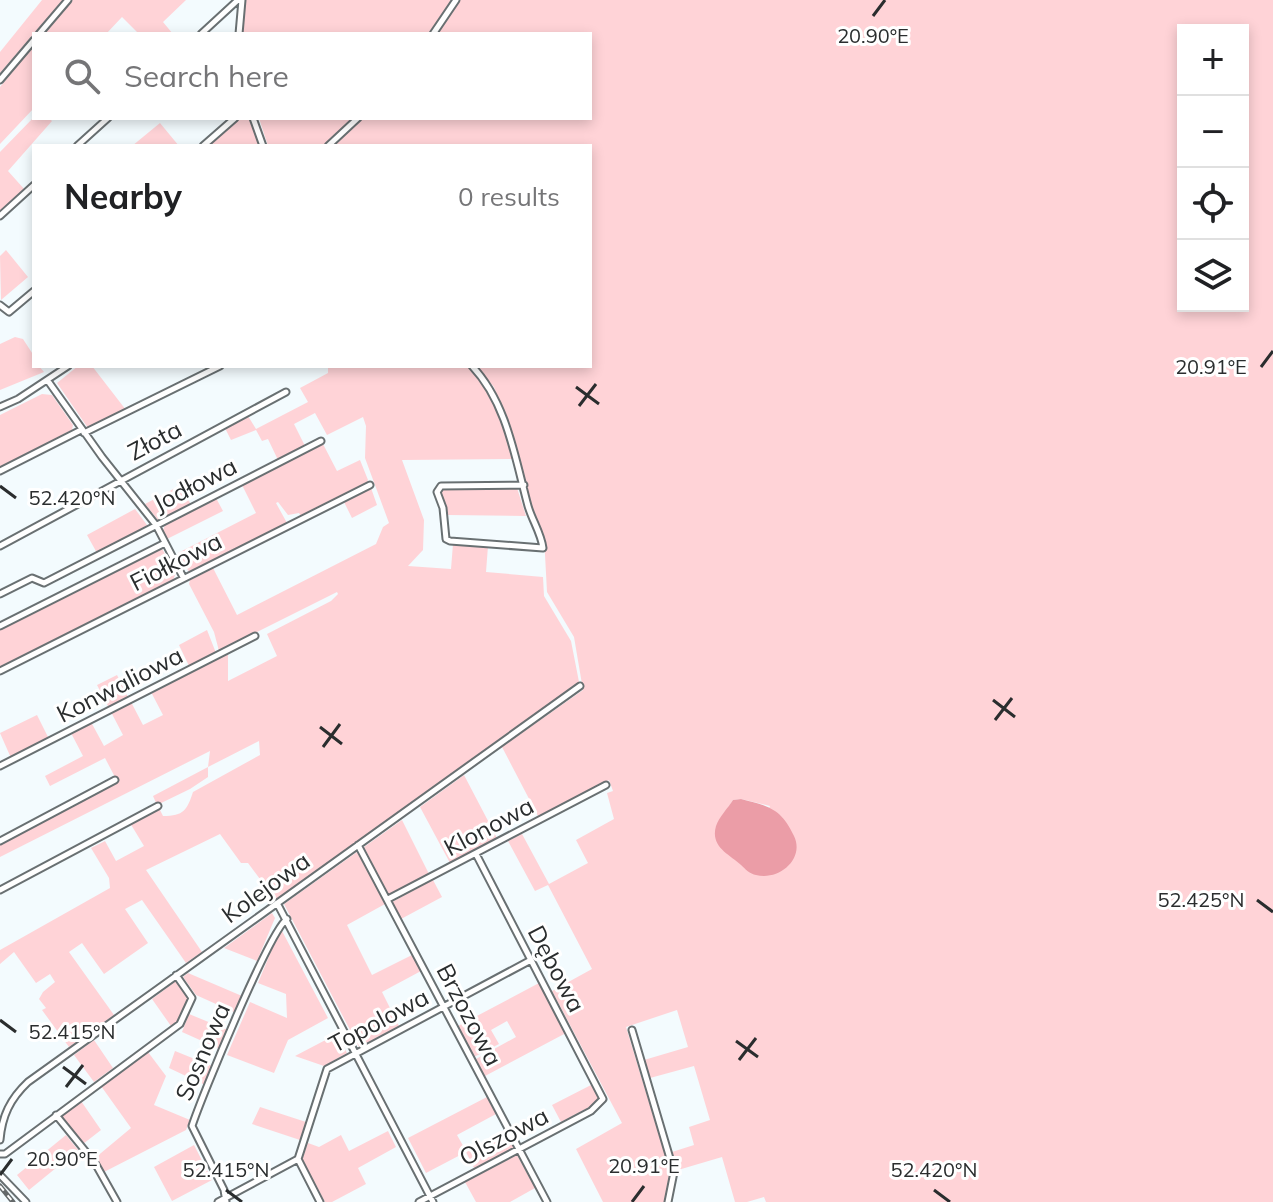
<!DOCTYPE html>
<html lang="en">
<head>
<meta charset="utf-8">
<style>
  body { margin:0; font-family:Mulish,sans-serif; background:#f6f6f6; color:#202124 }
  .controls { position:absolute; right:24px; top:24px; display:grid; overflow:hidden; border-radius:0px; box-shadow:0 4px 12px #0003 }
  .controls button { width:72px; height:72px; display:grid; place-items:center; padding:0; border:0; border-bottom:2px solid #e0e0e0; background:#fff; color:#202124; font:40px sans-serif }
  .list { margin:0; padding:0; list-style:none }
  h2 { display:flex; justify-content:space-between; align-items:center; height:104px; margin:0; padding:0 32px; font-size:34px }
  h2 small { font-size:26px; font-weight:400; color:#757577 }
  .icon { flex:none; width:44px; height:44px; fill:none; stroke:currentColor; stroke-width:2; stroke-linecap:round; stroke-linejoin:round }
  .map { position:relative; flex:none; width:1273px; height:1202px; overflow:hidden }
  .search { position:absolute; background:#fff; box-shadow:0 4px 12px #0003; left:32px; top:32px; width:560px; height:88px; display:flex; align-items:center; gap:20px; box-sizing:border-box; padding:0 28px; border-radius:0px; color:#757577; font-size:30px }
  .panel { position:absolute; background:#fff; box-shadow:0 4px 12px #0003; left:32px; top:144px; width:560px; height:224px; border-radius:0px }
  .map>svg:first-child { display:block }
  .green { fill:#ffd3d7; fill-rule:evenodd }
  .water { fill:#eb9da7 }
  .lines { fill:none; stroke-linecap:round; stroke-linejoin:round }
  .street-casing { stroke:#697072; stroke-width:9 }
  .street { stroke:#fff; stroke-width:5 }
  .rail-casing { stroke:#64696a; stroke-width:5 }
  .rail { stroke:#fff; stroke-width:2; stroke-dasharray:6; stroke-linecap:butt }
  .ticks { fill:none; stroke:#2a2d2e; stroke-width:3 }
  .labels { text-anchor:middle; stroke-width:6; stroke-linejoin:round; paint-order:stroke }
  .street-label { font-size:24px; fill:#2a2d2e; stroke:#fff }
  .ticks-label { font-size:20px; text-anchor:middle; fill:#2a2d2e; stroke:#fff; stroke-width:6; stroke-linejoin:round; paint-order:stroke }
</style>
</head>
<body>
<div class="map">
<svg width="1273" height="1202" viewBox="0 0 1273 1202">
  <rect width="100%" height="100%" fill="#f3fbfe"/>
  <!-- green -->
  <path class="green" d="M42 0H63L0 73V52Z
    M71 0H186L163 22 173 34H139L122 17 106 34H43Z
    M244 0H452L428 34H243Z
    M459 0H1273V1202H766L764 1197 747 1202H735L722 1157 678 1170 672 1152 694 1145 689 1127 710 1120 694 1066 650 1078 644 1060 688 1047 677 1010 626 1027 670 1171 664 1202H603L576 1149 622 1123 552 991 592 969 548 885 535 891 508 841 522 834 549 884 588 863 576 840 614 819 607 793 613 791 609 780 538 816 502 747 583 690 574 637 547 592 544 536 532 510 519 459 494 387 476 366H590V146H332L362 118H590V34H436ZM1183 30H1243V306H1183ZM741 799 770 806 747 870 738 862 716 826 733 800Z
    M34 45V108L0 144V87Z
    M34 117 49 118 52 121 8 171 25 190 0 213V152Z
    M240 118 251 119 261 146H208Z
    M259 118H353L324 146H268Z
    M160 123 179 146H132Z
    M6 250 28 277 1 300 0 256Z
    M15 337 23 339 34 356V366H39L44 372 0 390V344Z
    M78 366H92L126 410 88 428 57 383Z
    M328 366H468L491 392 514 459 402 460 424 520 423 550 408 566 451 569 453 544 488 546 486 572 543 577 544 596 571 641 579 682 277 899 274 898 248 863H241L220 834 146 870 202 952 186 963 142 900 125 909 148 943 104 974 82 943 69 952 114 1015 69 1047 42 1010 46 1008 39 999 43 992 55 982 50 974 36 983 14 952 0 964V950L110 888 109 878 91 848 105 841 116 861 144 846 130 823 159 808 163 816C184 816 187 810 193 792L260 755 259 741 208 767V777L190 789 157 805 153 796 208 767 210 751 0 857V843L117 781 105 758 50 786 45 776 83 756 71 733 91 722 104 746 123 735 111 712 131 702 143 725 163 715 151 692 228 654V681L277 656 267 634 331 601 338 594 337 592 219 651 214 632 189 584 190 580 213 568 237 615 376 544 383 527 389 523 365 458 366 426 363 417 327 435 315 413 294 424 305 446 278 460 268 439 262 441 256 430 231 440 225 428 248 416 256 429 308 402 300 388 328 373Z
    M42 394 52 395 73 425 72 430 0 467V415Z
    M323 444 337 471 360 460 368 480 366 484 301 516 299 513 288 515 278 502 276 503 287 523 189 572 178 553 256 513 242 485Z
    M181 485 191 505 158 520 145 504Z
    M442 487 517 488 526 516 448 515 439 491Z
    M371 488 377 505 352 518 344 502Z
    M216 498 223 511 167 539 163 530 165 525Z
    M135 509 147 525 145 528 97 553 87 535Z
    M161 547 176 573 173 580 0 667V627Z
    M207 630 216 653 190 668 179 645Z
    M117 675 129 699 109 708 97 685Z
    M37 715 49 739 11 758 0 733Z
    M464 775 497 838 450 863 420 807Z
    M402 820 429 874 389 895 364 847Z
    M357 852 385 904 347 925 372 975 412 955 421 971 382 992 399 1026 359 1047 284 904Z
    M433 880 442 897 401 919 392 902Z
    M272 913 275 918 257 961 224 948Z
    M282 931 328 1018 288 1040 274 1073 227 1055 250 1002 287 1018 286 994 258 983 279 932Z
    M188 973 242 996 236 1013 196 995 183 977Z
    M176 981 188 997 178 1021 171 1026 152 999Z
    M539 983 566 1033 485 1076 476 1059 516 1037 507 1021 491 1030 499 1044 474 1057 458 1026Z
    M189 1014 228 1030 220 1049 182 1032Z
    M337 1034 347 1053 324 1066 295 1056Z
    M94 1040 113 1068 94 1082 74 1055Z
    M175 1051 212 1066 205 1085 169 1068Z
    M148 1052 166 1076 154 1105 190 1120 186 1130 104 1172 95 1158 131 1128 101 1086Z
    M593 1084 600 1097 599 1102 561 1122 552 1105Z
    M487 1097 496 1114 457 1135 466 1151 505 1130 514 1148 474 1168 466 1152 426 1173 408 1138Z
    M81 1101 101 1130 83 1144 60 1115Z
    M260 1107 306 1122 300 1140 252 1124Z
    M388 1131 396 1147 358 1168 366 1184 332 1202H325L302 1160 308 1143 319 1147 341 1135 349 1151Z
    M66 1135 78 1150 29 1190 17 1175Z
    M194 1145 212 1180 172 1201 154 1167Z
    M517 1155 535 1188 510 1202H476L465 1182Z"/>
  <!-- water -->
  <path class="water" d="M741 799C768 806 781 808 794 836 805 859 779 881 756 875 750 874 745 869 741 865 729 854 710 847 716 826 719 817 728 808 733 800Z"/>
  <g class="lines">
    <defs>
      <path id="street" d="M39 34 68 0
        M201 34 238 0
        M239 34 242 0
        M433 34 456 0
        M0 80 34 40
        M253 118 263 146
        M77 146 108 118
        M203 146 235 118
        M328 146 358 118
        M0 216 34 185
        M0 305 9 312 34 291
        M472 366C507 403 515 458 528 506 532 520 541 533 543 548L450 541 446 539 443 508 437 492 441 486 524 485
        M48 381 102 457 156 525 183 577
        M0 407 18 399 68 366
        M84 433 220 366
        M0 471 81 430
        M0 546 286 392
        M0 594 32 578 44 583 321 441
        M0 626 165 543
        M0 671 370 485
        M0 766 255 636
        M0 841 115 780
        M358 845 547 1202
        M0 890 158 806
        M388 899 606 785
        M277 903 433 1202
        M632 1030 674 1172 668 1202
        M56 1115 95 1163 117 1202
        M0 1140C2 1116 10 1099 28 1082L580 686
        M0 1154H5L180 1024 192 998 176 975
        M0 1175 26 1202
        M218 1202 298 1159
        M226 1202 224 1190 192 1126C201 1098 270 930 287 919
        M320 1202 298 1159 327 1069 531 960
        M419 1202 591 1111 603 1099 476 854"/>
    </defs>
    <!-- street casing -->
    <use href="#street" class="street-casing"/>
    <!-- street -->
    <use href="#street" class="street"/>
    <defs>
      <path id="rail" d="M0 1186 13 1202"/>
    </defs>
    <!-- rail casing -->
    <use href="#rail" class="rail-casing"/>
    <!-- rail -->
    <use href="#rail" class="rail"/>
  </g>
  <!-- ticks -->
  <path class="ticks" d="M873 16 885 0M1261 367 1273 351M576 387 599 404M579 406 596 384M0 486 16 498M993 700 1015 717M995 720 1012 698M320 727 342 744M323 747 340 724M1257 900 1273 912M0 1020 16 1032M736 1041 758 1057M739 1060 756 1038M63 1067 86 1084M66 1087 83 1065M0 1175 12 1159M226 1190 242 1202M934 1190 950 1202M632 1202 644 1186"/>
  <g class="labels">
    <!-- street labels -->
    <g class="street-label">
      <text transform="translate(155 441) rotate(-28)" y="8">Złota</text>
      <text transform="translate(195 485) rotate(-27)" y="8">Jodłowa</text>
      <text transform="translate(176 562) rotate(-27)" y="8">Fiołkowa</text>
      <text transform="translate(120 685) rotate(-27)" y="8">Konwaliowa</text>
      <text transform="translate(489 827) rotate(-28)" y="8">Klonowa</text>
      <text transform="translate(266 888) rotate(-36)" y="8">Kolejowa</text>
      <text transform="translate(556 969) rotate(62)" y="8">Dębowa</text>
      <text transform="translate(469 1015) rotate(62)" y="8">Brzozowa</text>
      <text transform="translate(379 1021) rotate(-28)" y="8">Topolowa</text>
      <text transform="translate(203 1052) rotate(-67)" y="8">Sosnowa</text>
      <text transform="translate(504 1137) rotate(-28)" y="8">Olszowa</text>
    </g>
  </g>
  <g class="ticks-label">
    <text x="873" y="43">20.90°E</text>
    <text x="1211" y="374">20.91°E</text>
    <text x="72" y="505">52.420°N</text>
    <text x="1201" y="907">52.425°N</text>
    <text x="72" y="1039">52.415°N</text>
    <text x="62" y="1166">20.90°E</text>
    <text x="644" y="1173">20.91°E</text>
    <text x="226" y="1177">52.415°N</text>
    <text x="934" y="1177">52.420°N</text>
  </g>
</svg>
<div class="controls">
<button>+</button>
<button>−</button>
<button><svg class="icon" aria-label="locate" viewBox="0 0 24 24"><circle cx="12" cy="12" r="6"/><path d="M12 2v4M12 18v4M2 12h4M18 12h4"/></svg></button>
<button><svg class="icon" aria-label="layers" viewBox="0 0 24 24"><path d="M12 4l9 5-9 5-9-5zM3 14l9 5 9-5"/></svg></button>
</div>
<div class="search"><svg class="icon" aria-label="search" viewBox="0 0 24 24"><circle cx="10" cy="10" r="6"/><path d="M15 15l6 6"/></svg>Search here</div>
<section class="panel">
<h2>Nearby<small>0 results</small></h2>
<ul class="list">
</ul>
</section>
</div>
</body>
</html>
